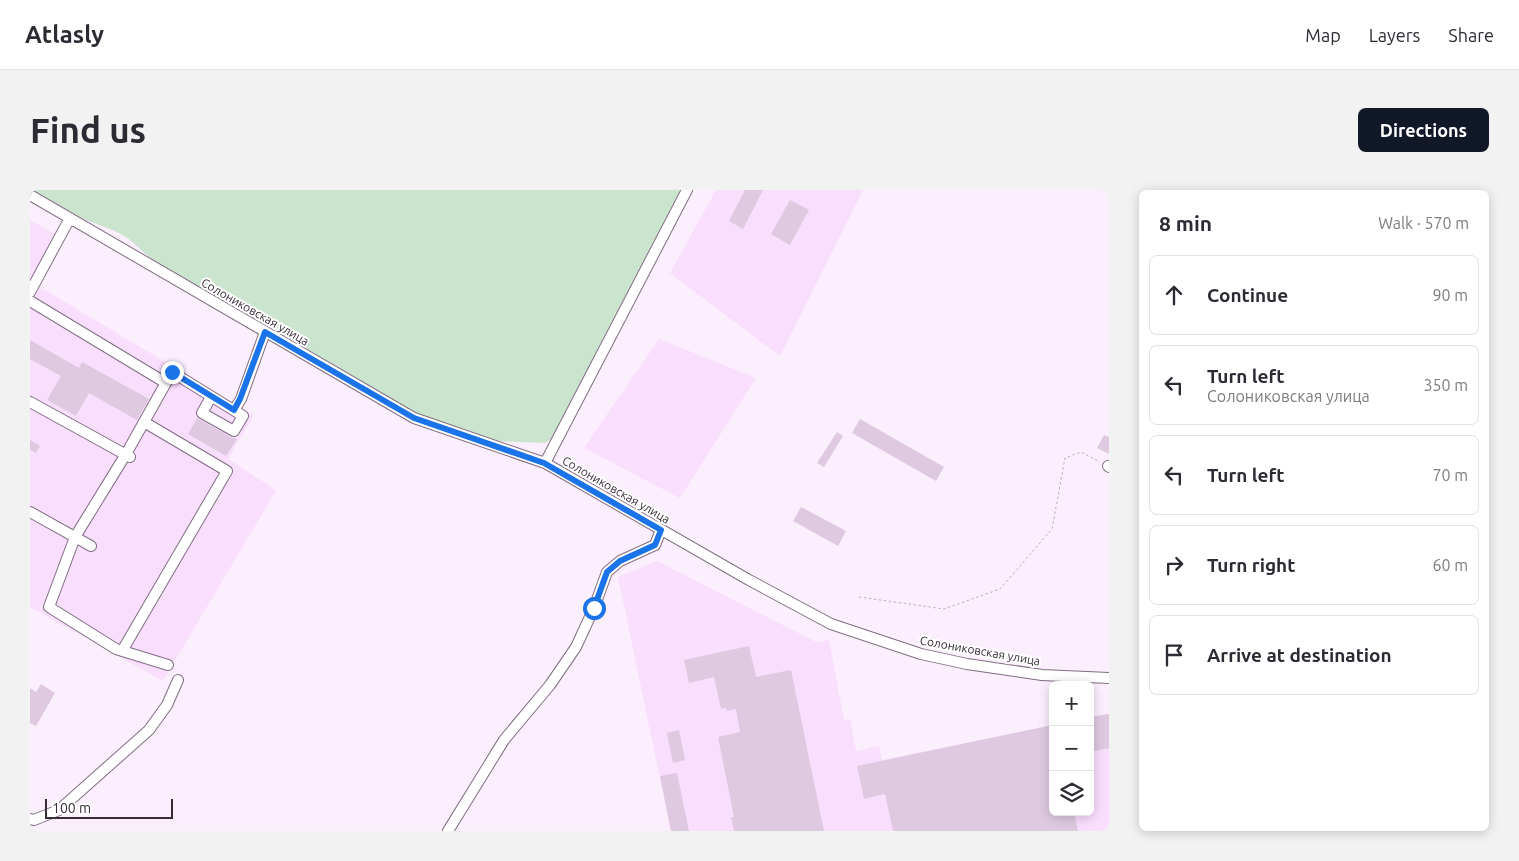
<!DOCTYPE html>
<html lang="en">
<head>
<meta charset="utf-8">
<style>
  body { margin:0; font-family:Ubuntu,sans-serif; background:#f2f2f3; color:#2b2b33 }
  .controls { position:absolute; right:15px; bottom:15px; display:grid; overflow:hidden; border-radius:8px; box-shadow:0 2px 12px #0003 }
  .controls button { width:45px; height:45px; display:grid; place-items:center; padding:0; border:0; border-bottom:1px solid #e1e1e2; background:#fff; color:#2b2b33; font:25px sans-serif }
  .scale { position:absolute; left:15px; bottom:12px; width:128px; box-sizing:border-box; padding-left:5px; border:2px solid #352c36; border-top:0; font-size:14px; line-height:18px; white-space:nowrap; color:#352c36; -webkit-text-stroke:4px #fff; paint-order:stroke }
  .stop { position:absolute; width:15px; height:15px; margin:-11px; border:4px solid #1a73e8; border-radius:50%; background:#fff }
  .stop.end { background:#1a73e8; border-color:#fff; box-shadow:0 1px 5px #0008 }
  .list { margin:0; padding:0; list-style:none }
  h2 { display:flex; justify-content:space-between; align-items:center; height:65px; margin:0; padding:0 20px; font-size:21px }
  h2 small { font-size:16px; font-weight:400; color:#7c7c81 }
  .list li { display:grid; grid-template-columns:32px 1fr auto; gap:15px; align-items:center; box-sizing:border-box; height:80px; margin:0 10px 10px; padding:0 10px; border:1px solid #e1e1e2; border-radius:8px }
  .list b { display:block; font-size:19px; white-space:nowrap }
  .list p { margin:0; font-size:16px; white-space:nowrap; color:#7c7c81 }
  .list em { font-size:16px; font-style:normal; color:#7c7c81 }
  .icon { flex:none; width:28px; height:28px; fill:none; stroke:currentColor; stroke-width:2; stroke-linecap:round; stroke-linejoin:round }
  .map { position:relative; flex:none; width:1079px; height:641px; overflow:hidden; border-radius:8px }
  header { display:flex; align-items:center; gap:30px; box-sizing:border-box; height:70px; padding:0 25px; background:#fff; border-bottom:1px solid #e1e1e2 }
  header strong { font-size:24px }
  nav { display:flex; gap:28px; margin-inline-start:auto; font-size:18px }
  .intro { display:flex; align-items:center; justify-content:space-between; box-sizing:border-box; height:120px; padding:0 30px }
  h1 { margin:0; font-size:35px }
  .button { padding:12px 22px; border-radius:8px; background:#111827; color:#fff; font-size:18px; font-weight:700 }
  main { display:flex; gap:30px; padding:0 30px }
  aside { flex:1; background:#fff; border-radius:8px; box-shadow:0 2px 12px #0003 }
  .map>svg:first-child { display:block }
  .built { fill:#f9defd }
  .green { fill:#cbe4cd }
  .building { fill:#dec9e1 }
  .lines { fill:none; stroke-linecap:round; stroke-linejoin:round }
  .minor-casing { stroke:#806d83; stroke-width:12 }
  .path { stroke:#baaebb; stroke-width:1; stroke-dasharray:2.5 2.5; stroke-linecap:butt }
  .minor { stroke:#fff; stroke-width:10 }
  .route { stroke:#1a73e8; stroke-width:6 }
  .labels { text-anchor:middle; stroke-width:4; stroke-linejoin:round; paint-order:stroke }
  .street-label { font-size:12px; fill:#352c36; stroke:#fff }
</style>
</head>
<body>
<header>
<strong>Atlasly</strong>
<nav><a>Map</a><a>Layers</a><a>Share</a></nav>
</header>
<div class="intro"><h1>Find us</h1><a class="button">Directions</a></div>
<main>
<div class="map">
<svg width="1079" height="641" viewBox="0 0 1079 641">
  <rect width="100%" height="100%" fill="#fbeefd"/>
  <!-- built -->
  <path class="built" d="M686 0H833L750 166 640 83Z
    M0 30 25 44 0 91 224 225 198 269 244 299 246 301 134 489 131 490 0 417Z
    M629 149 726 188 650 308 554 258Z
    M627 371 786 452 799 450 814 530 820 529 826 561 849 556 852 570 1023 535V622H1060V527L1079 524V641H641L588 387Z"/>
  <!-- green -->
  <path class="green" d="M0 0H652L578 139 528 239 521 249 515 253 464 251 387 224 142 83 119 67 99 49 85 41 43 25Z"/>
  <!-- building -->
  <path class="building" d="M715 0H733L713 39 699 31Z
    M760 10 779 20 760 55 741 44Z
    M0 150 49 178 52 172 119 209 107 230 59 203 46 226 17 210 31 186 0 169Z
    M167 228 201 247 207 249 196 266 158 244Z
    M830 229 914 277 906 291 822 243Z
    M807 242 813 246 794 277 787 273Z
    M1074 245 1079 247V264L1067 258Z
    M0 250 10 256 6 263 0 260Z
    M771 317 816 341 808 356 763 331Z
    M719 456 726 487 761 480 794 641H704L701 627H704L688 547 710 542 706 519 697 521 696 518 691 519 684 487 659 493 654 470Z
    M11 494 25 503 6 536 0 533V498L6 502Z
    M1079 524V558L1060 562V527Z
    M1023 535V622H1044L1048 641H863L855 604 834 609 827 576Z
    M649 540 655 570 643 573 637 543Z
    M647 583 659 641H641L630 586Z"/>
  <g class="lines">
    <defs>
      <path id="minor" d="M0 5 384 228 515 273 719 390 801 434 891 464 937 474 1012 485 1079 488
        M0 102 40 28
        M0 111 136 193
        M0 212 100 267
        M204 220 211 209 235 142
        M515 273 657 0
        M1078 276 1079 277
        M0 322 61 356
        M92 461 197 281 114 232
        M138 475 86 459 19 417 45 347 96 264 142 182 213 226 204 241 172 223 181 207
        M0 629 4 630 29 620 119 540 137 515 148 490
        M418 641 474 550 520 495 546 457 564 418 577 382 590 371 625 355 631 340"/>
    </defs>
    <!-- minor casing -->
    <use href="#minor" class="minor-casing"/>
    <!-- path -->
    <path class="path" d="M829 407 914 419 970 399 1022 339 1035 268 1051 262 1070 272"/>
    <!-- minor -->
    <use href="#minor" class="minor"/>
  </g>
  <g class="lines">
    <!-- route -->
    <path class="route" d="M142 182 204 220 210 209 235 142 384 228 514 273 631 340 625 355 590 371 577 382 564 418"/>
  </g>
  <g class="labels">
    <!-- street labels -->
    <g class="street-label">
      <text transform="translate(225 122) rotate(30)" y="4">Солониковская улица</text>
      <text transform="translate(586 300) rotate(30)" y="4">Солониковская улица</text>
      <text transform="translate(950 461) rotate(10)" y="4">Солониковская улица</text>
    </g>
  </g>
</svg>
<div class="controls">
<button>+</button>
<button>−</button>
<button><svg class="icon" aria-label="layers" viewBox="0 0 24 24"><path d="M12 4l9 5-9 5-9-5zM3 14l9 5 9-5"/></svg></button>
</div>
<div class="scale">100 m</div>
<div class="stop" style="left:564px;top:418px"></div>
<div class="stop end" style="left:142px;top:182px"></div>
</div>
<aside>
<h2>8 min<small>Walk · 570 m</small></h2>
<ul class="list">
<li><svg class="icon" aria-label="ahead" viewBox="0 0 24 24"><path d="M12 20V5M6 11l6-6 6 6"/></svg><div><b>Continue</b></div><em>90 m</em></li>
<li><svg class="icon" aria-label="left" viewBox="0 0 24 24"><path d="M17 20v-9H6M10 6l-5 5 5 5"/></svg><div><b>Turn left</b><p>Солониковская улица</p></div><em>350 m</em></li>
<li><svg class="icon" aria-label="left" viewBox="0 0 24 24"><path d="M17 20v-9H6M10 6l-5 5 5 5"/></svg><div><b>Turn left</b></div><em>70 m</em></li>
<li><svg class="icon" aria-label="right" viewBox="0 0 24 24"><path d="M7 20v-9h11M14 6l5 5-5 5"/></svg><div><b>Turn right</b></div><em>60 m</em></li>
<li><svg class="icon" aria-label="arrive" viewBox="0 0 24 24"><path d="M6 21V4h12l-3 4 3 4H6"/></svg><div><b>Arrive at destination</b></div></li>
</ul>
</aside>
</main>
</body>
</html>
